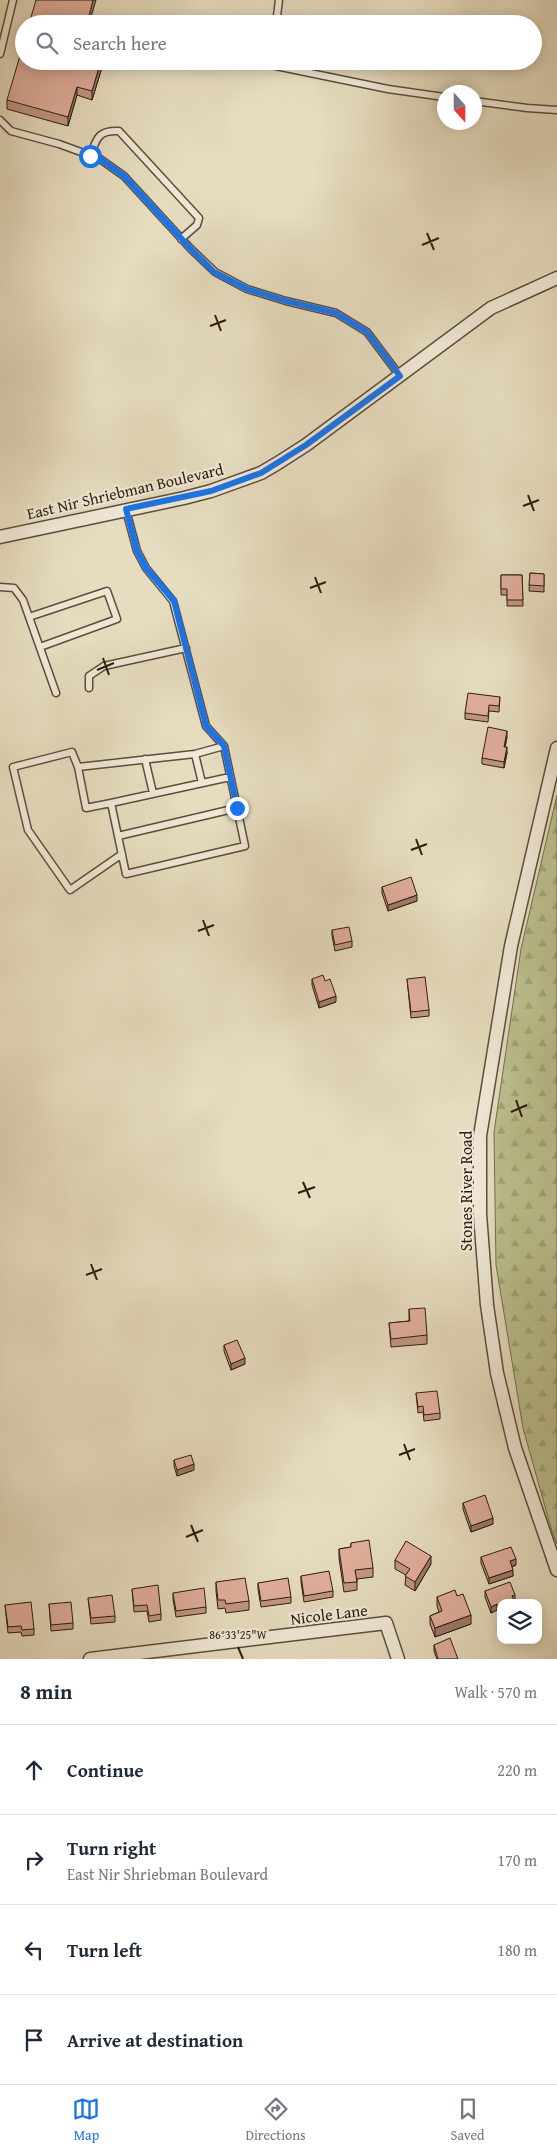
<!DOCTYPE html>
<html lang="en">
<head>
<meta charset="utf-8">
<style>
  body { margin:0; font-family:"Gentium Book Plus",serif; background:#f6f6f7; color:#1f2937 }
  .controls { position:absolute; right:15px; bottom:15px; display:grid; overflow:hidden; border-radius:10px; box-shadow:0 2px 12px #0003 }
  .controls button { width:45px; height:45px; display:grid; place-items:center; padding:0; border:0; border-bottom:1px solid #e0e1e3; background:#fff; color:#1f2937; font:25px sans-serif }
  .compass { position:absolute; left:437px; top:85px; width:45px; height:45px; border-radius:50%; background:#fff; box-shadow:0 2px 12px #0003; rotate:159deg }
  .stop { position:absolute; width:15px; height:15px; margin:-11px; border:4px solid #1a73e8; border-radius:50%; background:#fff }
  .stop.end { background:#1a73e8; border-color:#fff; box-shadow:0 1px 5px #0008 }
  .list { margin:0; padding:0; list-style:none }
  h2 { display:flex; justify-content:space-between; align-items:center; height:65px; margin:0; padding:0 20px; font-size:21px }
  h2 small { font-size:16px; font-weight:400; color:#747a83 }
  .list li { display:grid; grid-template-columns:32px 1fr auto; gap:15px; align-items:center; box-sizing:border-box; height:90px; padding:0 20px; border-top:1px solid #e0e1e3 }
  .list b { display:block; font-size:19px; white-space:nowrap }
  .list p { margin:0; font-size:16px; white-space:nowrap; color:#747a83 }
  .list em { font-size:16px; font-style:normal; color:#747a83 }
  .icon { flex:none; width:28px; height:28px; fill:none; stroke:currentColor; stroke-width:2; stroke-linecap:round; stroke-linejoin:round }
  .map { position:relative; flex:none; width:557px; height:1659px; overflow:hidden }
  .search { position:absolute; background:#fff; box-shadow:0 2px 12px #0003; left:15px; right:15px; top:15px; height:55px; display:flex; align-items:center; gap:12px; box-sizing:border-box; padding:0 18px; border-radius:28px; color:#747a83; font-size:19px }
  .sheet { height:425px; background:#fff }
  nav { display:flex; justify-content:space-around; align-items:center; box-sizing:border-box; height:70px; border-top:1px solid #e0e1e3; background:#fff; font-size:14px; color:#747a83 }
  nav a { display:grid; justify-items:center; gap:2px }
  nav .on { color:#1a73e8 }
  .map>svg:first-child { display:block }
  .forest { fill:url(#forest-firs); stroke:#746e50 }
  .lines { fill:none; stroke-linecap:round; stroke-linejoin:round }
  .service-casing { stroke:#5b4e3d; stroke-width:9 }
  .minor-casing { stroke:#5b4e3d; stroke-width:15 }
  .service { stroke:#efe8d5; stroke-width:6 }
  .minor { stroke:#efe8d5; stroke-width:12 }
  .wall { fill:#c19686; stroke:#2d1e12 }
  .shaded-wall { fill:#9d7a6d; stroke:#2d1e12 }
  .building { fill:#e0ae9c; stroke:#2d1e12 }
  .route { stroke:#1a73e8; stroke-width:6 }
  .ticks { fill:none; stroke:#2d1e12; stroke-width:2 }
  .labels { text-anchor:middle; stroke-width:4.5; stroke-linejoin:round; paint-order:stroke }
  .street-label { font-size:16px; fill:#2d1e12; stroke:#efe8d5 }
  .ticks-label { font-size:12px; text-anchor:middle; fill:#2d1e12; stroke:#efe8d5; stroke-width:4.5; stroke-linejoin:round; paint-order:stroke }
</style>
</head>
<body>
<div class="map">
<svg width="557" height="1659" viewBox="0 0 557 1659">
  <defs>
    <pattern id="forest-firs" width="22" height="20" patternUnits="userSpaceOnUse" patternTransform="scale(1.25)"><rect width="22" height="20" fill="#bbbf8e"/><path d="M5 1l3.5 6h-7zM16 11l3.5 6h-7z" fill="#a1a479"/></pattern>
  </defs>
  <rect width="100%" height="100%" fill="#e6dcbf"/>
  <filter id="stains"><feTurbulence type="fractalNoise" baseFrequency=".004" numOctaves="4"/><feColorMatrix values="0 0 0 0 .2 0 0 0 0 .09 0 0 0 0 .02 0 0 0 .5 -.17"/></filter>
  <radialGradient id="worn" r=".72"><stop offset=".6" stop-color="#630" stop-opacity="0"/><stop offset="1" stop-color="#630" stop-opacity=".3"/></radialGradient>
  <!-- forest -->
  <path class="forest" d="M557 795V1544L551 1528 523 1428 496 1265 494 1132 521 949Z"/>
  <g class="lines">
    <defs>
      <path id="service" d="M276 24 279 0
        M0 54 13 0
        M272 61 271 65 388 89 444 97
        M474 101 527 108 557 110
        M0 120 11 131 59 144 100 159 124 176 190 248 215 272 247 289 286 301 336 313 367 332 400 376
        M90 156C97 138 98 130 119 131L199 218 197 225 181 239
        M126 510 137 551 146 568 173 601 206 726 224 746 245 846 126 874 111 803 230 777
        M0 587 14 588 23 600 56 693
        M29 617 107 591 117 619 40 647
        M89 688V676L104 666 186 648
        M145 759 153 793
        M78 767 72 752 13 767 28 830 70 890 122 854
        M202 783 195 754 224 746
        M111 803 86 808 78 767 195 754
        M118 836 237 808"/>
      <path id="minor" d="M0 537 184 498 211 491 261 473 278 463 306 445 491 308 557 278
        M557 748 511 946 480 1136V1214L487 1305 497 1373 515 1448 557 1570
        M90 1659 386 1623 398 1659"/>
    </defs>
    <!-- service casing -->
    <use href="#service" class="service-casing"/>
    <!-- minor casing -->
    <use href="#minor" class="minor-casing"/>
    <!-- service -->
    <use href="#service" class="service"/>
    <!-- minor -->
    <use href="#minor" class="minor"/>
  </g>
  <!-- wall -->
  <path class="wall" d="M103 61V64L92 100 77 95 68 126 7 109V100Z
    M530 573 544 574V592L529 591Z
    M501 575H522L523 606H507V595H501Z
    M500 697 499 712 489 711 488 722 465 719V713Z
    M507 737 505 747 507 753 504 768 482 764V758Z
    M382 887 417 901 388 911 382 893Z
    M332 930 352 941V947L335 951 332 936Z
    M312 979 336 1002 319 1008 312 985Z
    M407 979 429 1010V1016L411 1018Z
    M409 1309 427 1335V1344L391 1347 389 1323 409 1321Z
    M224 1345 245 1364 231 1370 224 1351Z
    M416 1393 440 1413V1419L424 1421 423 1412 418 1413Z
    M174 1460 194 1470 177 1476 174 1466Z
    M463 1503 493 1524 471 1532 463 1509Z
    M351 1543 373 1568V1577L357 1579V1590L344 1592 339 1558V1549L351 1547Z
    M481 1557 516 1565 512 1567 513 1576 489 1584 481 1563Z
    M395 1560 431 1564 415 1591 405 1585 406 1575 395 1569Z
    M301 1576 333 1591V1597L304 1602 301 1582Z
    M216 1582 249 1601V1610L226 1613 225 1608 218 1609 216 1591Z
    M258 1583 291 1597V1603L261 1607 258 1589Z
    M132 1589 161 1614V1620L149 1622 147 1611 134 1612Z
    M485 1591 515 1601 499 1615 497 1610 491 1613 485 1597Z
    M173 1593 206 1607V1613L176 1617 173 1599Z
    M457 1596 471 1624 435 1637 430 1624V1616L439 1612 437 1606V1597Z
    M88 1598 115 1616V1622L91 1624Z
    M49 1604 73 1623V1629L51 1631Z
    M5 1605 34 1629V1635L22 1636 21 1632 8 1633Z
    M434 1645 458 1659H437L434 1651Z"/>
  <!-- shaded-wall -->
  <path class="shaded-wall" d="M93 0H96L89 24H87Z
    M101 61H103V64L92 100V91Z
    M77 87V95L68 126V117Z
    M507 731V737L504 753V747Z
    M507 747V753L504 768V762Z
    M417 895V901L388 911V905Z
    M336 996V1002L319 1008V1002Z
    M245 1358V1364L231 1370V1364Z
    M194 1464V1470L177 1476V1470Z
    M493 1518V1524L471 1532V1526Z
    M431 1556V1564L415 1591V1582Z
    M516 1559V1565L510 1567V1561Z
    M513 1570V1576L489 1584V1578Z
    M515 1595V1601L512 1602V1596Z
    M497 1604V1610L491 1613V1607Z
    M499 1609H501V1615H499Z
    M471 1615V1624L435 1637V1628Z"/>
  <!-- building -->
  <path class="building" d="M36 0H93L87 24H29Z
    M24 42V61H101L92 91 77 87 68 117 7 100Z
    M530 573 544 574V586L529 585Z
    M501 575H522L523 600H507V589H501Z
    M468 693 500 697 499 706 489 705 488 716 465 713Z
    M488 727 507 731 504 747H507L504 762 482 758Z
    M411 877 417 895 388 905 382 887Z
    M349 927 352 941 335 945 332 930Z
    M323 975 325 981 330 979 336 996 319 1002 312 979Z
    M425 977 429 1010 411 1012 407 979Z
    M425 1308 427 1335 391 1339 389 1323 410 1321 409 1309Z
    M237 1340 245 1358 231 1364 224 1345Z
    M437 1391 440 1413 424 1415 423 1406 418 1407 416 1393Z
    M191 1455 194 1464 177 1470 174 1460Z
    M485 1495 493 1518 471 1526 463 1503Z
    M369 1540 373 1568 355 1570 357 1582 344 1583 339 1549 351 1547V1543Z
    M406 1541 431 1556 415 1582 405 1576 410 1569 395 1560Z
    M511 1547 516 1559 510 1561 513 1570 489 1578 481 1557Z
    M329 1571 333 1591 304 1596 301 1576Z
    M245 1578 249 1601 226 1604 225 1600H218L216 1582Z
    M288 1578 291 1597 261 1601 258 1583Z
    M510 1582 515 1595 512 1596 515 1603H501V1609H499L497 1604 491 1607 485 1591Z
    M158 1585 161 1614 149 1616 147 1605 134 1606 132 1589Z
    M204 1588 206 1607 176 1611 173 1593Z
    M455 1590 457 1596 463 1594 471 1615 435 1628 430 1616 442 1611 437 1597Z
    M112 1595 115 1616 91 1618 88 1598Z
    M31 1602 34 1629 22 1630 21 1626 8 1627 5 1605Z
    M71 1602 73 1623 51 1625 49 1604Z
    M450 1638 458 1659H438L434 1645Z"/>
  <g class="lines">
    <!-- route -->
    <path class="route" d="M90 156 100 159 124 176 190 248 214 272 247 289 286 301 336 313 367 332 400 376 306 445 261 473 211 491 126 509 137 551 146 568 174 601 206 726 224 746 237 808"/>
  </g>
  <!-- ticks -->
  <path class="ticks" d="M427 233 434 250M422 245 439 238M215 315 221 331M210 326 226 320M528 495 534 511M523 506 539 500M315 577 321 593M310 588 326 582M103 658 109 675M97 670 114 663M416 839 422 855M411 850 427 844M203 920 209 936M198 931 214 925M516 1100 522 1117M511 1112 527 1105M303 1182 310 1198M298 1193 315 1187M91 1264 97 1280M86 1275 102 1269M404 1444 410 1460M399 1455 415 1449M191 1525 198 1542M186 1537 203 1530M238 1647 243 1659"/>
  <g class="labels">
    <!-- street labels -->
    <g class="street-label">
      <text transform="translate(125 491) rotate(-13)" y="6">East Nir Shriebman Boulevard</text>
      <text transform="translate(466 1191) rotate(-90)" y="6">Stones River Road</text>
      <text transform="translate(329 1614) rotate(-7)" y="6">Nicole Lane</text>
    </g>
  </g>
  <g class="ticks-label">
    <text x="238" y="1639">86°33'25"W</text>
  </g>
  <rect width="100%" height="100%" filter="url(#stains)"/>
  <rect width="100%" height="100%" fill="url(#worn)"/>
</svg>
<div class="controls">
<button><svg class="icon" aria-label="layers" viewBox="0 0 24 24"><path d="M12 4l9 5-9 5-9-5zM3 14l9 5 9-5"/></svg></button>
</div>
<svg class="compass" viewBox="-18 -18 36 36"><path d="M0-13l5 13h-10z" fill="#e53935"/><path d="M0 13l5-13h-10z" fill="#747a83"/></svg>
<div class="stop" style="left:90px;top:156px"></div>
<div class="stop end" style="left:237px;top:808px"></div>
<div class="search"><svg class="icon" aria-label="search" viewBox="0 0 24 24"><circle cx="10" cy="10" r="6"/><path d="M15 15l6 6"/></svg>Search here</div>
</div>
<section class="sheet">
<h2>8 min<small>Walk · 570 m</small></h2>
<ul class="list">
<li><svg class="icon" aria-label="ahead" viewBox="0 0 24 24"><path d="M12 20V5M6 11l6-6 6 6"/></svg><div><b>Continue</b></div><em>220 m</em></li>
<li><svg class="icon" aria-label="right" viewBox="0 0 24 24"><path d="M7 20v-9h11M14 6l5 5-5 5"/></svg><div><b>Turn right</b><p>East Nir Shriebman Boulevard</p></div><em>170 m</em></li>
<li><svg class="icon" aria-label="left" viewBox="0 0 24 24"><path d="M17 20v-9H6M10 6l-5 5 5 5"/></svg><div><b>Turn left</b></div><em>180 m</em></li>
<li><svg class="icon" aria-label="arrive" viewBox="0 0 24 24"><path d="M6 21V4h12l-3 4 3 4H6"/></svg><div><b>Arrive at destination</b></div></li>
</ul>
</section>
<nav>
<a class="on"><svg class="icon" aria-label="map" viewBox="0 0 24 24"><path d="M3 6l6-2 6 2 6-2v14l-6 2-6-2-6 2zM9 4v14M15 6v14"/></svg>Map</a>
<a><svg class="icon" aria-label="directions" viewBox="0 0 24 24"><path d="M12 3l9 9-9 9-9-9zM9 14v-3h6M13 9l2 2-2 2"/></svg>Directions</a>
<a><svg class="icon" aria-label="saved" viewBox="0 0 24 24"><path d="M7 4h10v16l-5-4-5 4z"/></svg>Saved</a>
</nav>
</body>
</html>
